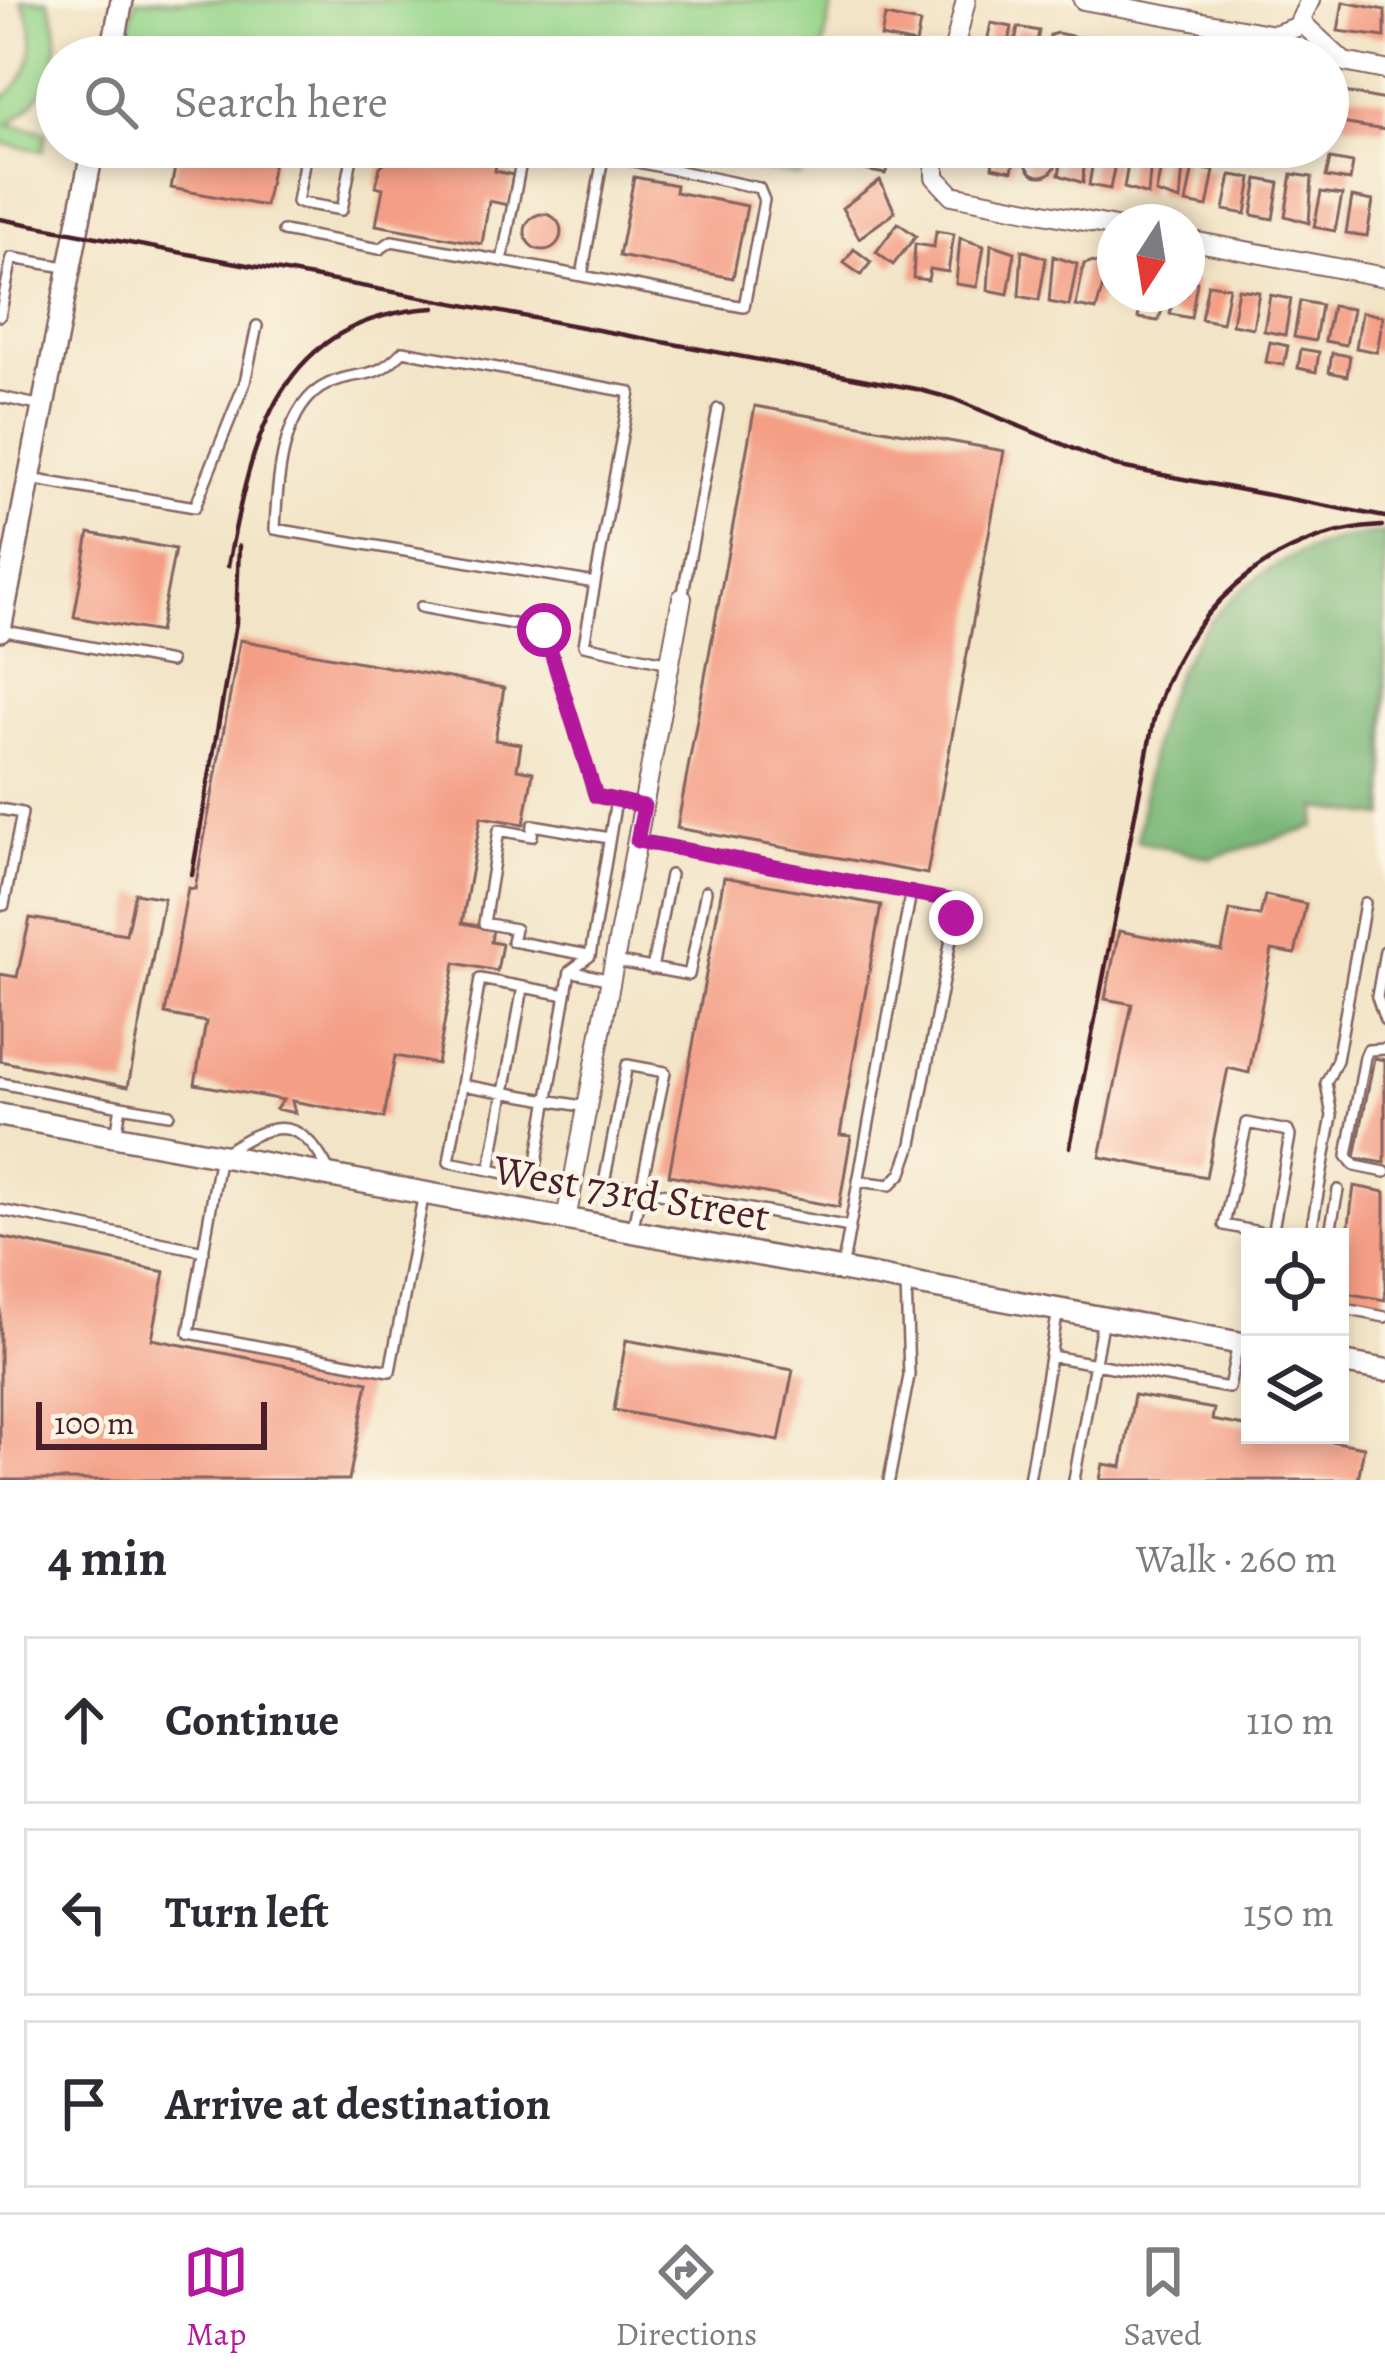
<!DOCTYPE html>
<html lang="en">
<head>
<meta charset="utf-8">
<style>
  body { margin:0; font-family:Alegreya,serif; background:#f2f2f3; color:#2b2b33 }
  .controls { position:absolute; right:36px; bottom:36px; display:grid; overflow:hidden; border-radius:0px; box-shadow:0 6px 18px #0003 }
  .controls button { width:108px; height:108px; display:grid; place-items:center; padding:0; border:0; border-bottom:3px solid #e1e1e2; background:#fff; color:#2b2b33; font:60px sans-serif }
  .compass { position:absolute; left:1097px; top:204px; width:108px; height:108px; border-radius:50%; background:#fff; box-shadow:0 6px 18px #0003; rotate:192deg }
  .scale { position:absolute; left:36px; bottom:30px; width:231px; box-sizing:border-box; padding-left:12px; border:6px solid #4a1f2b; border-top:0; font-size:33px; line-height:42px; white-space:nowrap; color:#4a1f2b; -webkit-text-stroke:9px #fcf5e5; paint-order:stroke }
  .stop { position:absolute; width:36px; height:36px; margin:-27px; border:9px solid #b5179e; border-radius:50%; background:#fff }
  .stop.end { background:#b5179e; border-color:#fff; box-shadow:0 3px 12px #0008 }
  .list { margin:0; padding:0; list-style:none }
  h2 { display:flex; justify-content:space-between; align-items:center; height:156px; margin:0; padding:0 48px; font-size:51px }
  h2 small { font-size:39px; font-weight:400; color:#7c7c81 }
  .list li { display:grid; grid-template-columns:78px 1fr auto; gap:36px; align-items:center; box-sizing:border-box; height:168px; margin:0 24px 24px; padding:0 24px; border:3px solid #e1e1e2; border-radius:0px }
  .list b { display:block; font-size:45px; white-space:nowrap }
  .list em { font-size:39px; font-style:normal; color:#7c7c81 }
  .icon { flex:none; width:66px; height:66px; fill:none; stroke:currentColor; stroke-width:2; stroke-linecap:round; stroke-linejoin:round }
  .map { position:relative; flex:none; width:1385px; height:1480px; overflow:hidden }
  .search { position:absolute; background:#fff; box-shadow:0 6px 18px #0003; left:36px; right:36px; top:36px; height:132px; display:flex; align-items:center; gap:30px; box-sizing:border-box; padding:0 42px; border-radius:66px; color:#7c7c81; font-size:45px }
  .sheet { height:732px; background:#fff }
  nav { display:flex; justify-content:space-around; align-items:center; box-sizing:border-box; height:168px; border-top:3px solid #e1e1e2; background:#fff; font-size:33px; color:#7c7c81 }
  nav a { display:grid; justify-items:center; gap:6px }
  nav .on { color:#b5179e }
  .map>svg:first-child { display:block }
  .green { fill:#98d68c; stroke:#717a5c; stroke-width:3 }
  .forest { fill:#7ab778; stroke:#626b52; stroke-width:3 }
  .building { fill:#f49e85 }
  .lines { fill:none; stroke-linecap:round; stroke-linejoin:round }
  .service-casing { stroke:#856461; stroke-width:14 }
  .minor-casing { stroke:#856461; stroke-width:22 }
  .tertiary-casing { stroke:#856461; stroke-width:26 }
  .service { stroke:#fff; stroke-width:9 }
  .minor { stroke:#fff; stroke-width:18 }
  .tertiary { stroke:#fff; stroke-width:21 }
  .rail { stroke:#4a1f2b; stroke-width:4.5 }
  .route { stroke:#b5179e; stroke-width:15 }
  .labels { text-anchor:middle; stroke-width:9; stroke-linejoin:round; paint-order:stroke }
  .street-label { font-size:42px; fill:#4a1f2b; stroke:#fcf5e5 }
</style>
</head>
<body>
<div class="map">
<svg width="1385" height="1480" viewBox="0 0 1385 1480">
  <rect width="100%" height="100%" fill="#fcf5e5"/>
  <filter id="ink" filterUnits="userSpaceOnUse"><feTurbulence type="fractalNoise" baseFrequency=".00833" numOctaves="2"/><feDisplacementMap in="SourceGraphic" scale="24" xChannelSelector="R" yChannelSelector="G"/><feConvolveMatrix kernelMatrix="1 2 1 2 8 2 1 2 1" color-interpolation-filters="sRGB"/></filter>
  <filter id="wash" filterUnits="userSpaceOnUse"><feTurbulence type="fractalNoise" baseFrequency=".004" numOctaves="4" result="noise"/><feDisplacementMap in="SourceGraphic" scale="48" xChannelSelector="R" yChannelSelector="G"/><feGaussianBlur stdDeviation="2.7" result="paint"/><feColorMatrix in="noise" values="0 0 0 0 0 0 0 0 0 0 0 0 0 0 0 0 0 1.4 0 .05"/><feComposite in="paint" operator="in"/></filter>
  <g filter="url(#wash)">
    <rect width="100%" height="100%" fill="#f2e4c6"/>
    <!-- green -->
    <path class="green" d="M21 0H48C69 49 52 96 8 124L46 132 43 151 0 143V101C34 75 42 38 21 0Z
      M135 0H833L821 57H136L127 47Z
      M632 147H805L800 177Z"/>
    <!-- forest -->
    <path class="forest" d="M1385 533V817L1318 808 1315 827 1211 858 1137 841C1145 796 1149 747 1164 704 1197 608 1283 537 1385 533Z"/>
    <g id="blocks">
      <!-- building -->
      <path class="building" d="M1343 2 1385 10V37L1338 31Z
        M885 16 920 23 916 44 881 37Z
        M991 23 1012 27 1006 57H984Z
        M1018 27 1039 31 1034 57H1012Z
        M1057 33 1076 37 1072 57H1046L1050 35Z
        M1082 37 1103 41 1100 57H1079Z
        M1339 91 1385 100V130L1328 121V92Z
        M1026 161a15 15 0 1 1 30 0a15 15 0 1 1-30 0Z
        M179 147H276L265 206 171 188Z
        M399 147H434L441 153 496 163 495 171 513 175 508 205 489 201 482 244 376 225 383 188 376 186 380 167Z
        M844 147H897L885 174 841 165Z
        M995 147H1017L1012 171 992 167Z
        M1064 147H1085L1083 183 1059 175Z
        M1131 147 1152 149 1148 195 1124 188Z
        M1095 149 1117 153 1110 189 1089 185Z
        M1164 152 1184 155 1180 201 1156 193Z
        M1330 159 1353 163 1350 181 1326 177Z
        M1193 167 1214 171 1207 207 1186 203Z
        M1292 174 1312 177 1309 223 1285 216Z
        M1231 175 1252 178 1246 214 1224 210Z
        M634 177 676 185 675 192 747 206 733 278 619 256Z
        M1258 179 1279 183 1273 219 1252 215Z
        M880 180 895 212 859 238 842 208Z
        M1321 192 1342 195 1335 231 1314 227Z
        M1352 197 1373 201 1367 236 1346 233Z
        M525 232a18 18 0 1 1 36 0a18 18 0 1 1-36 0Z
        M898 223 916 236 893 265 876 252Z
        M936 231 954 234 948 272 930 269 928 280 913 278 915 244 934 247Z
        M960 238 984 246 977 287 956 284Z
        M991 244 1015 252 1008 294 988 290Z
        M854 249 871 262 861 275 844 263Z
        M1022 250 1046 258 1039 300 1019 296Z
        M1053 256 1077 264 1069 306 1049 302Z
        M1091 262 1109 265 1096 310 1076 306 1084 264Z
        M1187 280 1197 282 1191 318 1170 314 1173 294H1187Z
        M1208 284 1229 287 1222 323 1201 319Z
        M1238 289 1259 292 1253 328 1232 324Z
        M1143 294H1168L1158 321 1138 318Z
        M1270 295 1291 299 1285 335 1264 331Z
        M1300 301 1321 305 1315 341 1294 337Z
        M1332 306 1353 309 1346 345 1325 341Z
        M1362 312 1383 316 1377 352 1356 348Z
        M1270 342 1288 346 1284 365 1266 362Z
        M1301 349 1319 352 1316 372 1298 368Z
        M1332 353 1350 356 1347 376 1329 372Z
        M755 406 1004 451 927 874 677 828Z
        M89 533 175 549 159 632 74 617Z
        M240 640 504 688 495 740 521 744 517 769 533 772 524 824 481 817 462 923 493 929 491 942 502 944 497 971 455 963 437 1064 395 1056 384 1118 292 1101 295 1113 276 1109 283 1100 195 1084 206 1022 165 1014 188 888 195 889Z
        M724 877 881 905 840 1135 851 1136 839 1207 669 1175Z
        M135 893 164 898 128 1087 0 1061V974L17 977 30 918 126 934Z
        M1265 895 1306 904 1295 954 1272 950 1249 1073 1228 1068 1206 1177 1100 1157 1132 1004 1105 999 1119 931 1222 951 1230 910 1260 916Z
        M1374 1058 1385 1060V1163L1355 1158Z
        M1354 1186 1385 1192V1300L1340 1292Z
        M0 1237 165 1272 152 1339 368 1382 349 1480H0Z
        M626 1340 793 1370 779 1441 614 1410Z
        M1134 1395 1214 1409 1212 1420 1250 1427V1435H1297L1364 1447 1358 1480H1100L1103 1464 1122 1467Z"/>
    </g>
  </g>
  <g filter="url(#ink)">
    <use href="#blocks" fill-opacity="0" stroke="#856461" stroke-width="3"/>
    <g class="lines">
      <defs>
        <path id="service" d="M307 147 297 202 342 210 354 147
          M568 147 759 188 764 200 744 307 582 276 603 157
          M283 231 380 249 392 241 502 261 524 147
          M502 261 582 276
          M0 316 12 258 71 268
          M0 397 42 406
          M30 479 195 507 245 382 257 326
          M595 583 630 392 403 351C371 384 362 368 328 384 281 405 277 484 275 529L595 583 584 645 670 663
          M682 598 718 409
          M421 607 545 630 595 796 616 800
          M0 630 170 662
          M0 809 22 813 4 905H0
          M637 840 949 900 955 918 912 1144 902 1173 890 1185 858 1181
          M1385 951 1377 997 1385 1020
          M588 955 512 941 515 929 484 923 499 830 532 836 533 825 609 838
          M614 961 689 975 706 891
          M652 969 670 875
          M570 971 611 980
          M566 995 523 987 490 1170 534 1179 570 971 590 956 616 800 644 806
          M1385 1049 1368 1050 1365 1057 1347 1156 1355 1166 1385 1172
          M0 1083 121 1106 116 1136
          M462 1085 587 1107
          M121 1106 169 1114
          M490 1170 449 1162 480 979 523 987
          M329 1171C298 1110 268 1124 220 1155L189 1333 390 1371 424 1193
          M0 1210 204 1251
          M632 1232 665 1072 627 1065 604 1183 850 1227
          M1272 1235 1290 1136 1288 1131 1247 1123 1224 1225 1284 1237
          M1310 1237 1332 1116 1326 1083 1337 1060 1365 903
          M1329 1237 1338 1190
          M842 1270 911 892
          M1340 1308 1385 1317
          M1051 1356 1229 1388 1238 1343
          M889 1480 909 1376 906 1282
          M1029 1480 1058 1310
          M1074 1480 1103 1318"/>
        <path id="minor" d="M1083 0 1274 35 1297 27 1310 0
          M1301 22 1344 62 1385 70
          M952 57 966 0
          M935 147V177L952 195 1115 227
          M1187 240 1385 277
          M566 1220 682 598"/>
        <path id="tertiary" d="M111 57 122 0
          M0 630 93 147
          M0 1115 1250 1345
          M1340 1362 1385 1370"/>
      </defs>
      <!-- service casing -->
      <use href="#service" class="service-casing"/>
      <!-- minor casing -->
      <use href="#minor" class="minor-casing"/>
      <!-- tertiary casing -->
      <use href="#tertiary" class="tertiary-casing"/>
      <!-- service -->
      <use href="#service" class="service"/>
      <!-- minor -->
      <use href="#minor" class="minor"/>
      <!-- tertiary -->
      <use href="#tertiary" class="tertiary"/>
      <!-- rail -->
      <path class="rail" d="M0 219 916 389 954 399 1115 466 1385 517
        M228 566C252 437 278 317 435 308
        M192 875 236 623 239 546
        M1070 1147 1153 723C1178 616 1270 531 1382 526"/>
    </g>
  </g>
  <g class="lines" filter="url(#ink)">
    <!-- route -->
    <path class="route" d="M544 630 596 796 644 806 637 841 949 900 956 918"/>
  </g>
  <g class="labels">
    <!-- street labels -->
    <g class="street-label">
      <text transform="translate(632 1192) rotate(10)" y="15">West 73rd Street</text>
    </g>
  </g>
</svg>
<div class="controls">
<button><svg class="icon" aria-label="locate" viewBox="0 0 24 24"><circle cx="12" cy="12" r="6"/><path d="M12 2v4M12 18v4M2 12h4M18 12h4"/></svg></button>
<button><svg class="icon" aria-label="layers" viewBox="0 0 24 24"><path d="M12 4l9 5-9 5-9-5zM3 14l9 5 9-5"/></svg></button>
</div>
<svg class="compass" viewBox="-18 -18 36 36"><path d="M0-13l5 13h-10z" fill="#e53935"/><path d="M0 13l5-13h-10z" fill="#7c7c81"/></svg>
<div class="scale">100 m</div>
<div class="stop" style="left:544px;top:630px"></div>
<div class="stop end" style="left:956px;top:918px"></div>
<div class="search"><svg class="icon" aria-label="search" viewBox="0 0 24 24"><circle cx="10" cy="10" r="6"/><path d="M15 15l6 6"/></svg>Search here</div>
</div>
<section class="sheet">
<h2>4 min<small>Walk · 260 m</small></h2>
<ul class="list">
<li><svg class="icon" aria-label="ahead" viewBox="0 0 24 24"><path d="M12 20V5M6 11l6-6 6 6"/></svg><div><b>Continue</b></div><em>110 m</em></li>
<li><svg class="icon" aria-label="left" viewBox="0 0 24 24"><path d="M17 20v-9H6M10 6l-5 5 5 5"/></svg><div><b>Turn left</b></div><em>150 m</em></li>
<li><svg class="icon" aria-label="arrive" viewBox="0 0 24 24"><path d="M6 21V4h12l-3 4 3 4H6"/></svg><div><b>Arrive at destination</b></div></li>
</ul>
</section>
<nav>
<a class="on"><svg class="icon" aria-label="map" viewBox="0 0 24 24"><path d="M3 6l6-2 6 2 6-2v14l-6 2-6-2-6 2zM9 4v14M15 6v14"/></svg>Map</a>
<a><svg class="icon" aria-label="directions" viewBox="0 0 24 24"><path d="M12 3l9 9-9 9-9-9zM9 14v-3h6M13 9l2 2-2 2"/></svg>Directions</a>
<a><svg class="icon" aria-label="saved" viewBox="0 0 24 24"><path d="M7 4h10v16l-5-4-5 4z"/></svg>Saved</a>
</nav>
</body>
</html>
